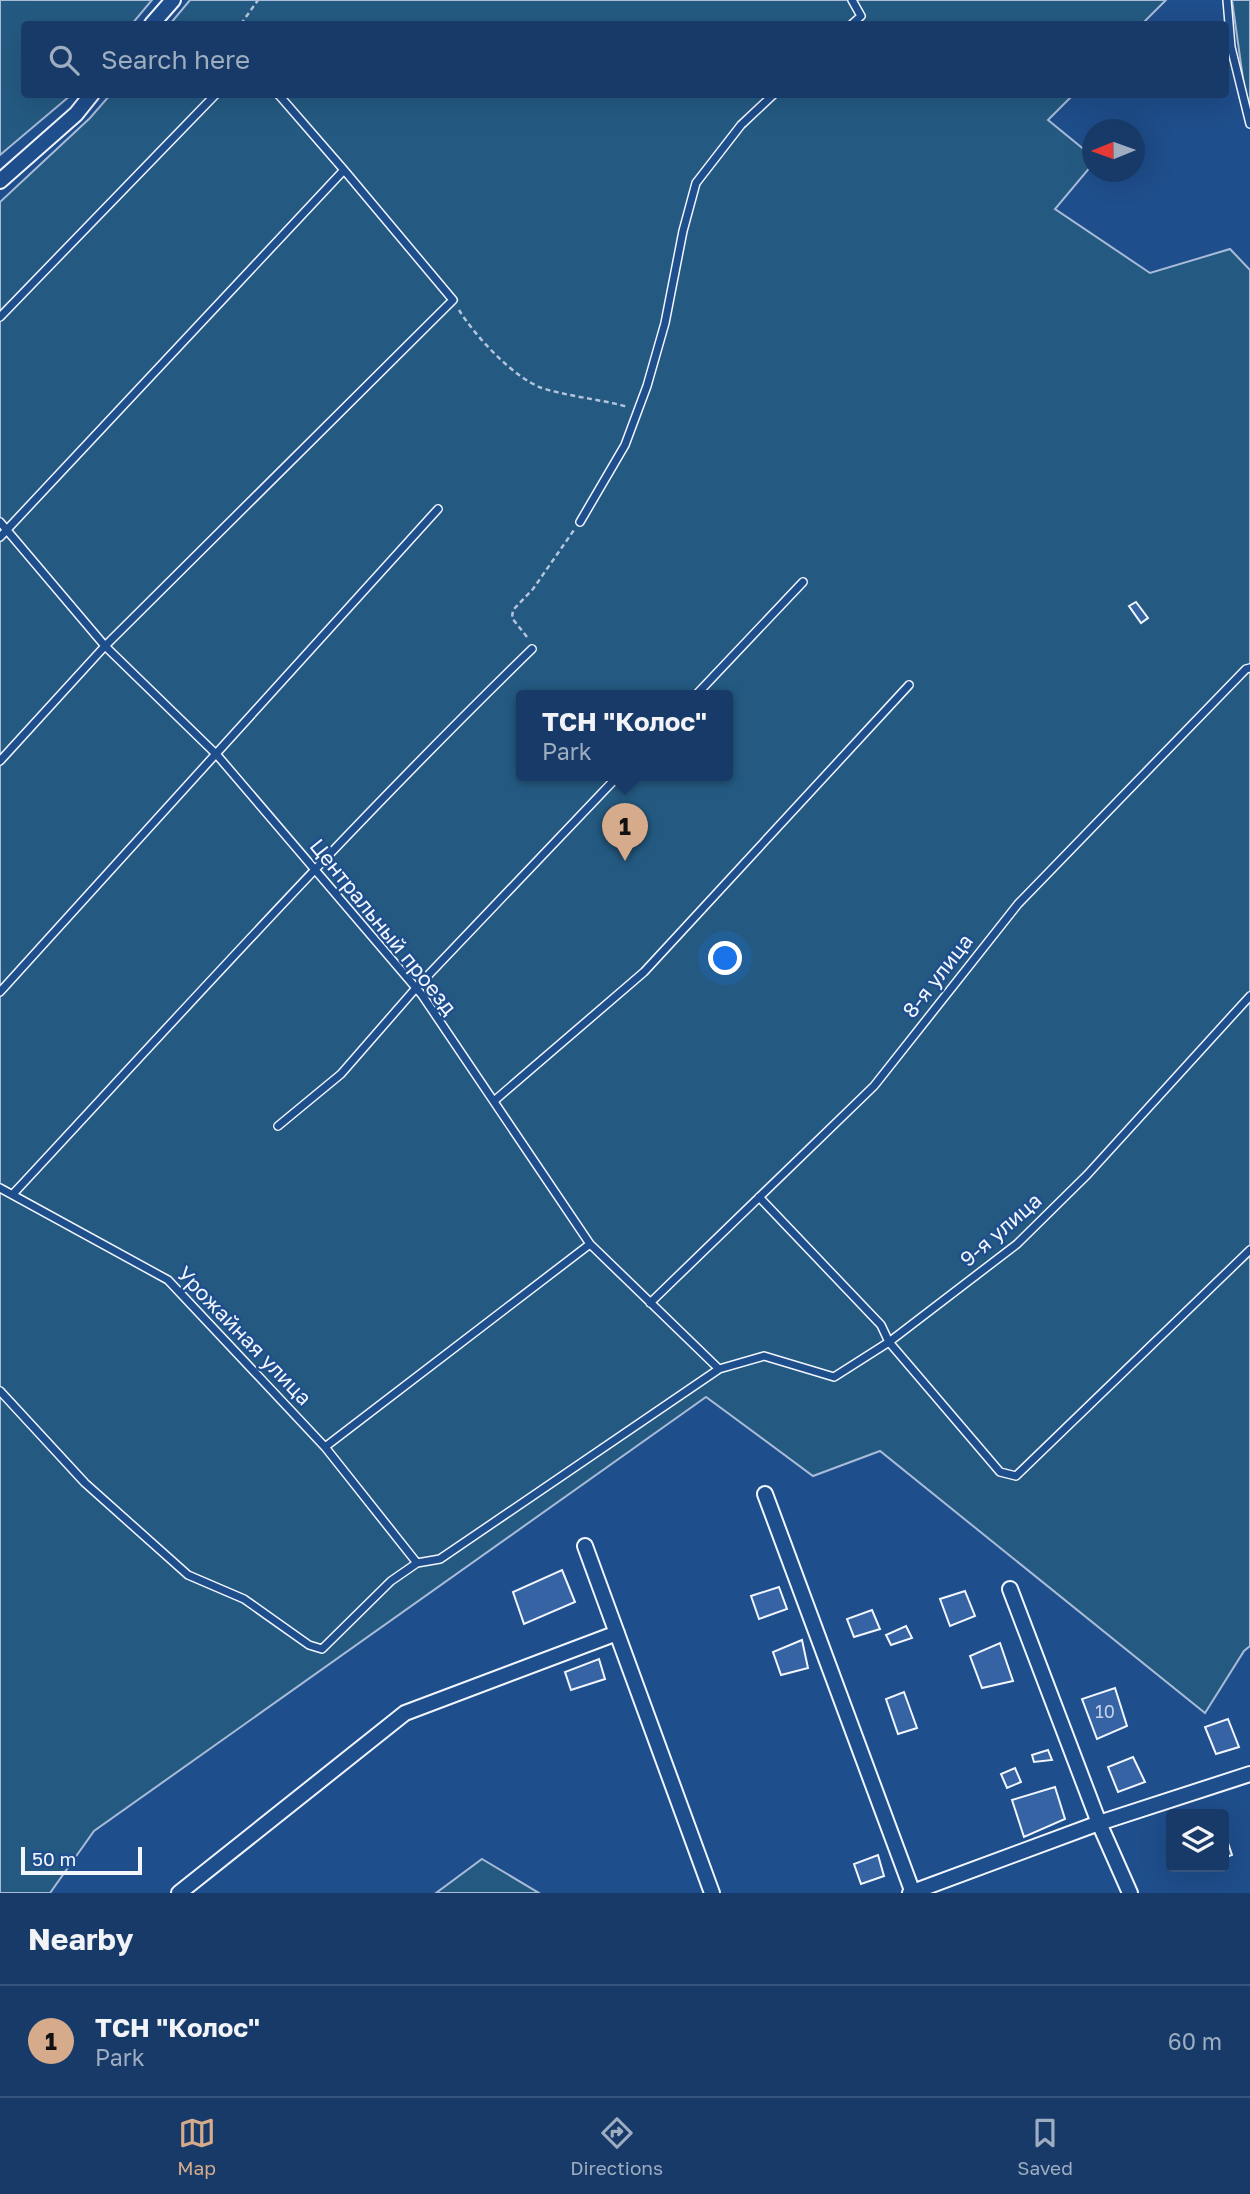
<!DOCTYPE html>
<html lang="en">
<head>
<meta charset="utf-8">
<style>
  body { margin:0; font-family:"Golos Text",sans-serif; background:#244571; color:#f1f3f6 }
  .controls { position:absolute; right:21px; bottom:21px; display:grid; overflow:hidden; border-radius:7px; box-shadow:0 7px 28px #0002 }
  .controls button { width:63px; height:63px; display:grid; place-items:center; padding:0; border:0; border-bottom:2px solid #36547d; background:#173a69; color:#f1f3f6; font:35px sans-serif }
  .compass { position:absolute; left:1082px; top:119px; width:63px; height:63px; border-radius:50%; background:#173a69; box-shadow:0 7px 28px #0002; rotate:269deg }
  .scale { position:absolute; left:21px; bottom:18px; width:121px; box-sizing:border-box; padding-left:7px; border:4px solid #f2f6ff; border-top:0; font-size:19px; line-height:24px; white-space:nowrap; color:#f2f6ff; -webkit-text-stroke:5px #1f4e8c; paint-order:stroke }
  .you { position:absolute; left:726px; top:959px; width:24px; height:24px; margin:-18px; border:5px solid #fff; border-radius:50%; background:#1a73e8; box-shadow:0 0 0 10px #1a73e833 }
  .badge { display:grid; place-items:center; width:46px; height:46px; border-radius:50%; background:#d6ab8b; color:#111; font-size:23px; font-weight:700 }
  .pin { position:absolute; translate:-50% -58px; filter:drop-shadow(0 2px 4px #0008) }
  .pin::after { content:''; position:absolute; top:37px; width:24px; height:21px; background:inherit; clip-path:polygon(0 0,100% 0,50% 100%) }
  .popup { position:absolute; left:516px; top:690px; width:217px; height:91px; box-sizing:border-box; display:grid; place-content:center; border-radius:7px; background:#173a69; filter:drop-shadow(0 2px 5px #0005); font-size:23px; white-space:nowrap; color:#9eadc0 }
  .popup b { font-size:26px; color:#f1f3f6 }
  .popup::after { content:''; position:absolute; left:50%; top:100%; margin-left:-14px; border:14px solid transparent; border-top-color:#173a69 }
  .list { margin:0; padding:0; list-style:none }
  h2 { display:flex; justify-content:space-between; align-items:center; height:91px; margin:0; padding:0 28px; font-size:30px }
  h2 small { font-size:23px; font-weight:400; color:#9eadc0 }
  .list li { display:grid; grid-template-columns:46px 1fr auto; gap:21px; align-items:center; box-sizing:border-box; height:112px; padding:0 28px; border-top:2px solid #36547d }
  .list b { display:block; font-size:26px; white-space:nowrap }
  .list p { margin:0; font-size:23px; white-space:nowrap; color:#9eadc0 }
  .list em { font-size:23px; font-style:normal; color:#9eadc0 }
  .icon { flex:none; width:38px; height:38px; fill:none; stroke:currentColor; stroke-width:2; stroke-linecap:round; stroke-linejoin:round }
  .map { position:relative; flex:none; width:1250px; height:1893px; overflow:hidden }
  .search { position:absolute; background:#173a69; box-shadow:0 7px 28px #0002; left:21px; right:21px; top:21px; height:77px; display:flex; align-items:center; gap:18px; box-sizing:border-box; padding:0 24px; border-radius:7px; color:#9eadc0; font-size:26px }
  .sheet { height:203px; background:#173a69 }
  nav { display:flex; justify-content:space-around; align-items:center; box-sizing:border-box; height:98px; border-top:2px solid #36547d; background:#173a69; font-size:19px; color:#9eadc0 }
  nav a { display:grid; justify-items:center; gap:4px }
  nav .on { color:#d6ab8b }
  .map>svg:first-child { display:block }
  .green { fill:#245a82; stroke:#a8bbd7; stroke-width:2; fill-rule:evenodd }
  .building { fill:#3563a3; stroke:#f2f6ff; stroke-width:2 }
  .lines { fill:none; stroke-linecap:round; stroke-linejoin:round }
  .lane-casing { stroke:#f2f6ff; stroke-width:10 }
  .street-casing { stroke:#f2f6ff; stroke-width:18 }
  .path { stroke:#b3c4dc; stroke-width:2.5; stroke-dasharray:5 3.5; stroke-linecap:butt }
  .lane { stroke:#1f4e8c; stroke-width:7 }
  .street { stroke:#1f4e8c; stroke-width:14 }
  .labels { text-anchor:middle; stroke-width:5; stroke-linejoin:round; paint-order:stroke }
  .number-label { font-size:18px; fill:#c3d1e8 }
  .street-label { font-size:21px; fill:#f2f6ff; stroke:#1f4e8c }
</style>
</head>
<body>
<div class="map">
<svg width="1250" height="1893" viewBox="0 0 1250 1893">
  <rect width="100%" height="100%" fill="#1f4e8c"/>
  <!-- green -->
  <path class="green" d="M0 0H152L132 24H24V94L71 95 0 155Z
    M190 0H1166L1142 24H170Z
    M1232 0H1250V115L1247 107Z
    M110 95H1073L1048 120 1092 156V165L1055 209 1150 273 1230 249 1250 270V1646L1244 1651 1205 1713 880 1451 813 1476 706 1397 94 1831 50 1893H0V202L90 118ZM522 695H728V775H522Z
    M482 1859 539 1893H436Z"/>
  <!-- building -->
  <path class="building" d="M1136 602 1148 618 1141 623 1129 606Z
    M562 1570 575 1602 524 1624 513 1592Z
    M779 1587 787 1609 759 1619 751 1596Z
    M965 1591 975 1616 950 1626 940 1599Z
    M872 1610 880 1629 854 1637 847 1619Z
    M906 1626 912 1638 891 1645 886 1635Z
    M802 1640 808 1668 781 1675 773 1652Z
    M1000 1643 1013 1681 982 1688 970 1656Z
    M599 1659 605 1679 571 1690 565 1672Z
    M1115 1688 1127 1726 1097 1739 1082 1699Z
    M904 1692 917 1728 898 1734 886 1699Z
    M1228 1719 1239 1747 1216 1754 1205 1727Z
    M1048 1750 1052 1760 1034 1762 1032 1755Z
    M1133 1757 1145 1782 1118 1792 1108 1767Z
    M1015 1768 1021 1782 1007 1788 1001 1774Z
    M1055 1787 1065 1819 1024 1837 1012 1800Z
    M1224 1831 1232 1855 1224 1858Z
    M878 1855 884 1876 861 1884 854 1864Z"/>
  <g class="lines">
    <defs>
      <path id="lane" d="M1227 0 1231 47 1250 124
        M852 24 861 16 852 0
        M0 317 216 94
        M0 522 105 646 217 755 422 995 590 1244 719 1369
        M580 522 625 445 647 386 665 323 683 231 696 183 741 125 774 94
        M0 537 344 170
        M696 695 803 582
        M0 761 105 646 453 300 344 170 278 94
        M0 992 438 509
        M494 1101 644 972 909 685
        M278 1126 341 1074 416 988 619 775
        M0 1188 168 1280 325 1447 417 1563
        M13 1194C184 1010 352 824 532 649
        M759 1197 881 1325 889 1342 1000 1472 1016 1476 1250 1250
        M650 1303 874 1086 1018 904 1246 669 1250 668
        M0 1391 85 1483 188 1575 244 1599 309 1645 322 1649 391 1581 417 1563 440 1559 719 1369 764 1356 834 1377 889 1342 1017 1244 1087 1175 1250 996
        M325 1447 590 1244"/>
      <path id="street" d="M152 24 173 0
        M0 181 76 114 92 94
        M765 1494 913 1893
        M585 1546 712 1893
        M1010 1589 1099 1823 1130 1893
        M179 1893 405 1713 617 1633
        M910 1893 1099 1823 1250 1774"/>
    </defs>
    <!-- lane casing -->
    <use href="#lane" class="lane-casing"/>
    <!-- street casing -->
    <use href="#street" class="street-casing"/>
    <!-- path -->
    <path class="path" d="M241 24 258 0
      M459 310C475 336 514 378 542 388 570 397 600 399 628 407
      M527 637 512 618 513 610 533 589 574 530"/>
    <!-- lane -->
    <use href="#lane" class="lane"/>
    <!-- street -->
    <use href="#street" class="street"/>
  </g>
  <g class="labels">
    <!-- number labels -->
    <g class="number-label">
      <text x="1105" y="1718">10</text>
    </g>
    <!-- street labels -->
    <g class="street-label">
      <text transform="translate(383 927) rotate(51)" y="7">Центральный проезд</text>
      <text transform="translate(938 976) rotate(-52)" y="7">8-я улица</text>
      <text transform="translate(1001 1230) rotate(-41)" y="7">9-я улица</text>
      <text transform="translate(244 1336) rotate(46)" y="7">Урожайная улица</text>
    </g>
  </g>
</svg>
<div class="controls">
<button><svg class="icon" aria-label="layers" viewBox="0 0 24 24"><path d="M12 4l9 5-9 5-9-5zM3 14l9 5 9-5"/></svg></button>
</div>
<svg class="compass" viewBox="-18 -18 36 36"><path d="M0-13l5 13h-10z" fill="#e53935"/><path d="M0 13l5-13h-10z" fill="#9eadc0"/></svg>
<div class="scale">50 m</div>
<div class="you"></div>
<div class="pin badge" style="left:625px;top:861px">1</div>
<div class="popup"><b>ТСН &quot;Колос&quot;</b>Park</div>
<div class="search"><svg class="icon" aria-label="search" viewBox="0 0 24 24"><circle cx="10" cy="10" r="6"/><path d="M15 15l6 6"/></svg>Search here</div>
</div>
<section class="sheet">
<h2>Nearby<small></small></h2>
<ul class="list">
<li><span class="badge">1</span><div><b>ТСН &quot;Колос&quot;</b><p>Park</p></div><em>60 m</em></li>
</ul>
</section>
<nav>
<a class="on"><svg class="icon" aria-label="map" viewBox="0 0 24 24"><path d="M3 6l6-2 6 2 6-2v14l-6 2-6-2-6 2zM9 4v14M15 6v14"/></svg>Map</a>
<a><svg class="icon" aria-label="directions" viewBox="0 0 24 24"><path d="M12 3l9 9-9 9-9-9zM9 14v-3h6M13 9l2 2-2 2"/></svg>Directions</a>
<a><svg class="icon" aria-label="saved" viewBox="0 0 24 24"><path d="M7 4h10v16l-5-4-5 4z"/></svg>Saved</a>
</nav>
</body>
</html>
